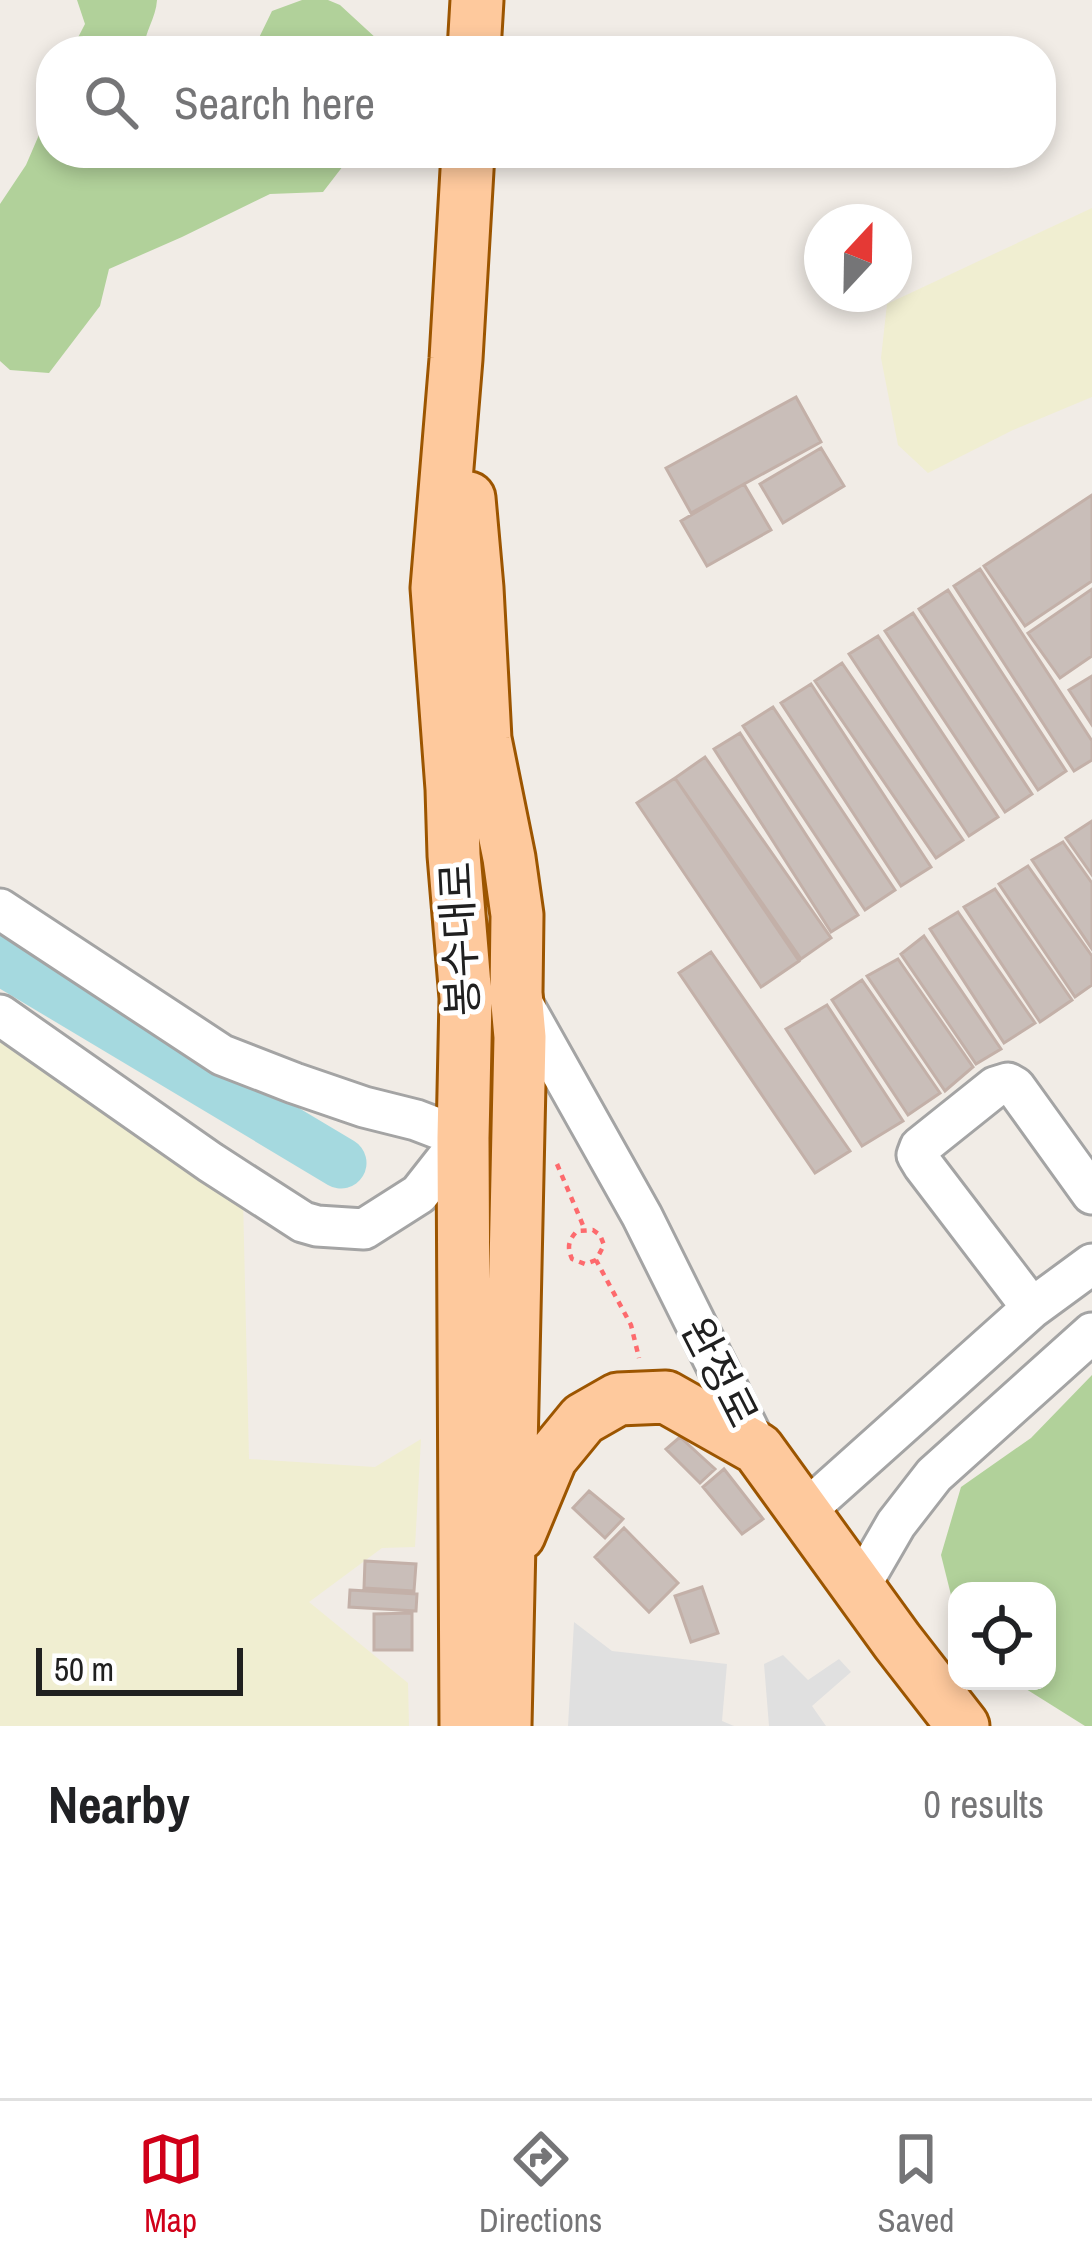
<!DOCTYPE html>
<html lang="en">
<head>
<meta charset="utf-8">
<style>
  body { margin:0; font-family:"Archivo Narrow","Noto Sans KR",sans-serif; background:#f2f2f2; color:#202124 }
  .controls { position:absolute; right:36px; bottom:36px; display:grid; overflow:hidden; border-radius:24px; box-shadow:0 6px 18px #0003 }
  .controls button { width:108px; height:108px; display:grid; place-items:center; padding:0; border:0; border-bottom:3px solid #e0e0e0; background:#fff; color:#202124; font:60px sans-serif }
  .compass { position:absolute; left:804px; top:204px; width:108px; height:108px; border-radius:50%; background:#fff; box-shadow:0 6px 18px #0003; rotate:22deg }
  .scale { position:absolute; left:36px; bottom:30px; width:207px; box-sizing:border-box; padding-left:12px; border:6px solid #202020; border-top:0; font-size:33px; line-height:42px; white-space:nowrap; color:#202020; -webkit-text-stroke:9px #fff; paint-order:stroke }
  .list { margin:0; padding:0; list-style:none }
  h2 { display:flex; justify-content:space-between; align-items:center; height:156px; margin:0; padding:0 48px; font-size:51px }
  h2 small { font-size:39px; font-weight:400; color:#757577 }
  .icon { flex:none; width:66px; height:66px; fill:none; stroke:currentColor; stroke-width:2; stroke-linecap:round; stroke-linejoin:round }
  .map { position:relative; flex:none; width:1092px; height:1726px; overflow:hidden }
  .search { position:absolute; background:#fff; box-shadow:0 6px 18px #0003; left:36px; right:36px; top:36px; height:132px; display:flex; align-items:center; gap:30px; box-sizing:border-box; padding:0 42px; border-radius:48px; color:#757577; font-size:45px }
  .sheet { height:372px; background:#fff }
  nav { display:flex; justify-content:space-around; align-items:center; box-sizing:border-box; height:168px; border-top:3px solid #e0e0e0; background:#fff; font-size:33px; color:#757577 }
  nav a { display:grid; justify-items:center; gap:6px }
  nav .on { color:#d00019 }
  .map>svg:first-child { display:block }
  .farmland { fill:#f0eed1 }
  .forest { fill:#b1d19a }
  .parking { fill:#e0e0e0 }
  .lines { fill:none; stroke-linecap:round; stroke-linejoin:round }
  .river { stroke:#a5d9df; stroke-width:51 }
  .building { fill:#c9beb9; stroke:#c3b0a8; stroke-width:3 }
  .minor-casing { stroke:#a4a4a4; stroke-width:45 }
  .major-casing { stroke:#9c5500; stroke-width:57 }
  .path { stroke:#fd6a6d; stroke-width:4.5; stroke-dasharray:6 6; stroke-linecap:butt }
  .minor { stroke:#fff; stroke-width:39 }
  .major { stroke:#fec99d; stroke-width:51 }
  .labels { text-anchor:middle; stroke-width:10; stroke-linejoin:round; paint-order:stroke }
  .street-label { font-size:42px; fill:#202020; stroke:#fff }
</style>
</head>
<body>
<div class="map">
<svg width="1092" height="1726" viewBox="0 0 1092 1726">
  <rect width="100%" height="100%" fill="#f1ece6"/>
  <!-- farmland -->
  <path class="farmland" d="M1092 208V397L1013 430 928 473 898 445 881 358 887 304Z
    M0 1032 243 1198 249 1459 375 1467 421 1439 415 1547 382 1548 309 1602 408 1683 409 1726H0Z"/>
  <!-- forest -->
  <path class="forest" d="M77 0H157C156 19 143 34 144 51H71L85 24Z
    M302 0H328L340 5 390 51H230L255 46 272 11Z
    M51 107V153H353L323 192 270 194 182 237 109 269 100 306 49 373 10 370 0 361V204L26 165Z
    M1092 1375V1726H1085L1026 1689 1017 1681H1047V1591H957V1619L941 1555 961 1487 1031 1438Z"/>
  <!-- parking -->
  <path class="parking" d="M574 1622 612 1651 727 1664 722 1721 734 1726H568Z
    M783 1655 808 1680 839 1659 851 1672 812 1706 826 1726H769L764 1664Z"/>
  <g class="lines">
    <!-- river -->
    <path class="river" d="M0 959 341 1163"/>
  </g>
  <!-- building -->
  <path class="building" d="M796 397 821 442 691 513 666 468Z
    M821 448 844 486 783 523 760 484Z
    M744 484 771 530 707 566 681 521Z
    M1092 495V581L1025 626 984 566Z
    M980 569 1092 741V760L1074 771 954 586Z
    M1092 589V656L1060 678 1028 633Z
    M948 590 1066 771 1038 790 919 609Z
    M913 613 1032 794 1005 812 885 631Z
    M878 636 998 817 969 836 849 654Z
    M842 663 963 840 936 858 815 681Z
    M1092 676V725L1069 690Z
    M811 684 931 867 901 886 781 703Z
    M773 707 895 890 865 910 743 726Z
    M740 733 858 915 831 932 714 749Z
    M705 757 831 938 801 959 675 778Z
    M675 778 799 961 761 987 637 803Z
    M1092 821V875L1066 838Z
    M1063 842 1092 883V949L1032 860Z
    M1028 866 1092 956V985L1075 997 999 884Z
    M995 889 1072 1000 1040 1022 964 907Z
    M958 912 1035 1023 1004 1043 930 929Z
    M924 936 1001 1049 976 1064 901 954Z
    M711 952 850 1151 815 1173 679 973Z
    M898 959 973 1067 945 1091 867 976Z
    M862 980 940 1093 908 1115 832 1000Z
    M827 1005 903 1121 862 1146 786 1029Z
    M680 1437 715 1469 700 1483 666 1449Z
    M724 1469 763 1519 742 1534 703 1487Z
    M589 1491 623 1519 605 1538 573 1508Z
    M624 1528 678 1583 649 1612 595 1557Z
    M365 1561 416 1564 414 1591 364 1588Z
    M702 1587 718 1633 691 1642 675 1596Z
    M350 1590 417 1594 416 1611 349 1607Z
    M412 1613V1650H374V1614Z"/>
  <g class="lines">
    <defs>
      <path id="minor" d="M0 909 222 1055 294 1083 364 1107 416 1120 463 1138 419 1194 364 1229 317 1226 303 1222 210 1162 0 1015
        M519 997 642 1216 758 1449
        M1032 1308 923 1165 917 1155 920 1147 995 1087 1008 1083 1015 1087 1092 1194
        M804 1512 1032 1308 1092 1264
        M859 1588 896 1524 934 1475 1092 1333"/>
      <path id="major" d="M474 51 477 0
        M469 498 477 588 485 739 509 858 517 915 516 993 520 1037 505 1726
        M519 1535 551 1458 583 1419 618 1399 666 1397 758 1449 897 1641 963 1726
        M466 1726 463 1138 466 998 454 855 452 789 437 588 456 359 468 153"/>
    </defs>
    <!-- minor casing -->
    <use href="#minor" class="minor-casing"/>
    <!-- major casing -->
    <use href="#major" class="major-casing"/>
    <!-- path -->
    <path class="path" d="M557 1164 585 1230
      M596 1260 585 1264 572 1259C567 1247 568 1241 577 1231L593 1230 600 1235 604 1245 596 1260 631 1325 639 1358"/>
    <!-- minor -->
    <use href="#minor" class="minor"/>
    <!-- major -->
    <use href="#major" class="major"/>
  </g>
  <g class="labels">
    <!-- street labels -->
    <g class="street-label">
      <text transform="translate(459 939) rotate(-93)" y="15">봉수대로</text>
      <text transform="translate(720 1372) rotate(63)" y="15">완정로</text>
    </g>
  </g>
</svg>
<div class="controls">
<button><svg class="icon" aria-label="locate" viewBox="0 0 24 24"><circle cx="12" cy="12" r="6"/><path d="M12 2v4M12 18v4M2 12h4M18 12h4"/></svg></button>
</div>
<svg class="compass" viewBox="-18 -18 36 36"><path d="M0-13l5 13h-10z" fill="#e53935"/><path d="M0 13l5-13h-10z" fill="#757577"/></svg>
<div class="scale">50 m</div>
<div class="search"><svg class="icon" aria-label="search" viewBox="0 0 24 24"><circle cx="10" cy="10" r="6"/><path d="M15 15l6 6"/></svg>Search here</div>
</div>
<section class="sheet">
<h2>Nearby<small>0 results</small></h2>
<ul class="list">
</ul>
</section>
<nav>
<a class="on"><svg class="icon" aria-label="map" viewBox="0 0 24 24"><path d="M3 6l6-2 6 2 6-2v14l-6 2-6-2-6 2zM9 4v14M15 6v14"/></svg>Map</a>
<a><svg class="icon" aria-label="directions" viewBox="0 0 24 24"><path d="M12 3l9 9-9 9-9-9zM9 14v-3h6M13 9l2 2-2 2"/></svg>Directions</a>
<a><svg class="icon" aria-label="saved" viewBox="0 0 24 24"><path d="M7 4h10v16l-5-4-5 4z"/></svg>Saved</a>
</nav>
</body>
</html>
